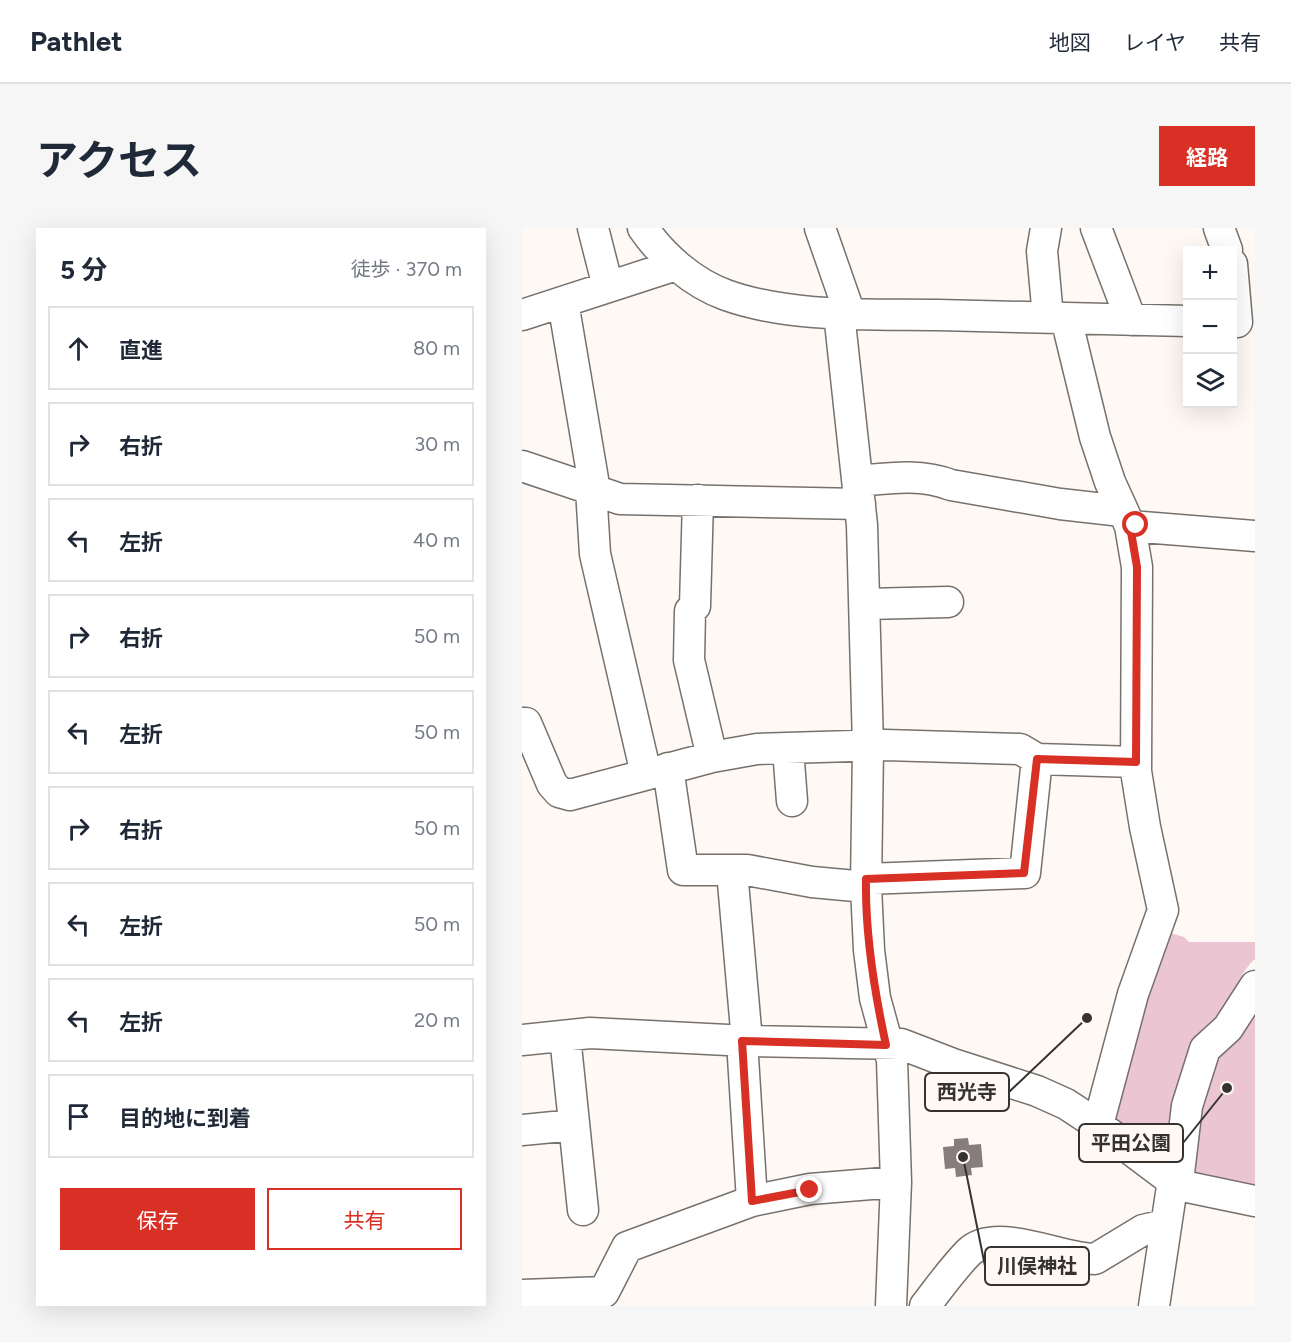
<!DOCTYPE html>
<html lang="ja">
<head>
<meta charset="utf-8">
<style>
  body { margin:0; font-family:Figtree,"Noto Sans JP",sans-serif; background:#f6f6f7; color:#1f2937 }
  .controls { position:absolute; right:18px; top:18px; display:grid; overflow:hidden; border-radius:0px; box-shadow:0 6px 24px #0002 }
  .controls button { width:54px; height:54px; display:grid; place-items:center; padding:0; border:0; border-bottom:2px solid #e0e1e3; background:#fff; color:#1f2937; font:30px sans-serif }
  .stop { position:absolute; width:18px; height:18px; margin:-14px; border:4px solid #d93025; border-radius:50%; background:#fff }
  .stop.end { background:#d93025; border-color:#fff; box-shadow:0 2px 6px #0008 }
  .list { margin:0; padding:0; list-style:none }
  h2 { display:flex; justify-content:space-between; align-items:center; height:78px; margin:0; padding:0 24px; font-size:26px }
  h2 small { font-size:20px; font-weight:400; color:#747a83 }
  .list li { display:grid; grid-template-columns:39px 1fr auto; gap:18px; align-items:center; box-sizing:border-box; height:84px; margin:0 12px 12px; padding:0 12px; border:2px solid #e0e1e3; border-radius:0px }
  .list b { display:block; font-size:22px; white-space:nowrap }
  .list em { font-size:20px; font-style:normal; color:#747a83 }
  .actions { display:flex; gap:12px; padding:18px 24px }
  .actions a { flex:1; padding:14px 0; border:2px solid #d93025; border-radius:0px; text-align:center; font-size:21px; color:#d93025 }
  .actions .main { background:#d93025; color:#fff }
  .icon { flex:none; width:33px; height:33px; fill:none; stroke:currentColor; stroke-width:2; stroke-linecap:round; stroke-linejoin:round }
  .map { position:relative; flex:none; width:733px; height:1078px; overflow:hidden; border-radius:0px }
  header { display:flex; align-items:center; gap:36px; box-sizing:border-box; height:84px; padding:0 30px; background:#fff; border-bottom:2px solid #e0e1e3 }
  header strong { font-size:28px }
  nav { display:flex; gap:33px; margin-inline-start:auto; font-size:21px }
  .intro { display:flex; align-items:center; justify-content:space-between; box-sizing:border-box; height:144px; padding:0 36px }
  h1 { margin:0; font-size:42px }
  .button { padding:15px 27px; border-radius:0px; background:#d93025; color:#fff; font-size:21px; font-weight:700 }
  main { display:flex; gap:36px; padding:0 36px }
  aside { flex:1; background:#fff; border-radius:0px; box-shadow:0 6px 24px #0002 }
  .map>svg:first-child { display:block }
  .green { fill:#ebc6d2 }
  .building { fill:#867d7c }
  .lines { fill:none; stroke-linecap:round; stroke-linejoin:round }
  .minor-casing { stroke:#77716c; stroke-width:33 }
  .minor { stroke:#fff; stroke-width:30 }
  .route { stroke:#d93025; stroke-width:8 }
  .leader { fill:none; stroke:#353230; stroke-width:2 }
  .callout-dot { fill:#353230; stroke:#fff9f5; stroke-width:2 }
  .callout { fill:#fff9f5; stroke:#353230; stroke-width:2 }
  .callout-label { font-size:20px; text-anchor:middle; font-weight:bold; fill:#353230 }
</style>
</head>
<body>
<header>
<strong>Pathlet</strong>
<nav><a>地図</a><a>レイヤ</a><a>共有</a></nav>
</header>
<div class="intro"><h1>アクセス</h1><a class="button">経路</a></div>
<main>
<aside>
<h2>5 分<small>徒歩 · 370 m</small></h2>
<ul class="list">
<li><svg class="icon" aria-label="ahead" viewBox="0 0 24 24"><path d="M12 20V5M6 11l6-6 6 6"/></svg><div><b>直進</b></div><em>80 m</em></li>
<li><svg class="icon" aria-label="right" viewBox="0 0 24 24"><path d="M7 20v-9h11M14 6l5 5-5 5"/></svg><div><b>右折</b></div><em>30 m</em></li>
<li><svg class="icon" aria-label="left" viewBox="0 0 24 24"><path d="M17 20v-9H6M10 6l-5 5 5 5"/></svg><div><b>左折</b></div><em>40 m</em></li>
<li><svg class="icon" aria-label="right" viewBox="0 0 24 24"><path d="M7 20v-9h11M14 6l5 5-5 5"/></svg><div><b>右折</b></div><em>50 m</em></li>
<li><svg class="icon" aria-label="left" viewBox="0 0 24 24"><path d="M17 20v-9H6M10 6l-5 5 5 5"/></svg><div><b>左折</b></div><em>50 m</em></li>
<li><svg class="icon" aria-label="right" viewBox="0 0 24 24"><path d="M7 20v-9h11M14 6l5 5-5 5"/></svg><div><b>右折</b></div><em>50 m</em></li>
<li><svg class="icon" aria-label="left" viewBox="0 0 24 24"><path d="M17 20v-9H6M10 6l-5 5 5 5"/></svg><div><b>左折</b></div><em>50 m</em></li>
<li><svg class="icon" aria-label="left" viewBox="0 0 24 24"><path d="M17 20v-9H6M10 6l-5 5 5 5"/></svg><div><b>左折</b></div><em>20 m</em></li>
<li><svg class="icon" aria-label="arrive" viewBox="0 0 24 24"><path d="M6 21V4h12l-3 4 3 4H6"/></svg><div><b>目的地に到着</b></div></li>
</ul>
<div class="actions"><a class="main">保存</a><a>共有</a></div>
</aside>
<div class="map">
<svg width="733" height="1078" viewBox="0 0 733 1078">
  <rect width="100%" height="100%" fill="#fff9f5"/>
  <!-- green -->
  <path class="green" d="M641 703 662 709 667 714H733V731C719 743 714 761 704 777 696 790 676 802 672 811 658 843 647 897 643 932L588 894Z
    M733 765V967L668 954 687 825Z"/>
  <!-- building -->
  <path class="building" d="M446 910 447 917 459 916 461 939 449 940 450 947 434 949 433 940 423 941 421 919 432 918V911Z"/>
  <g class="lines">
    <defs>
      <path id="minor" d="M71 0 86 59
        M121 0C141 29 171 55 204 67 268 90 349 86 416 87 499 89 582 91 666 93
        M298 0 328 86
        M524 0 520 23 526 89
        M574 0 609 92
        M697 0 705 22
        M710 36 715 94
        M41 74 71 251 69 261 73 326 124 546
        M317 85 340 297 346 519 344 659 347 722 353 770 370 832 374 954 369 1078
        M0 87 154 37
        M544 90 573 209 588 254 608 298 615 339 614 543 623 599 641 682 611 766 576 897
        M0 238 98 271 338 276
        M336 253C367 250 399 245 429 257L538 276 600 283
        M176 272 173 378 168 383 167 432 190 529
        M608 298 733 308
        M344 376 426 374
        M0 495H4L30 556 37 564 48 567 190 529 235 521 363 517 498 521 515 531 614 534
        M266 521 270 573
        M146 540 161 642H225L290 654 344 659
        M210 643 225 813
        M344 651 503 645 515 531
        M43 808 61 982
        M0 812 68 805 225 813 379 816 431 836 515 863 544 876 576 897 656 957 733 973
        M220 813 230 973
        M0 902 52 897
        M0 1067 82 1064 105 1019 230 973 288 961 374 954
        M403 1078C417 1060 431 1040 447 1024 474 998 539 1031 573 1031L621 1002 643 997
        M632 1078 651 952 657 945 665 878 683 821 706 800 733 758"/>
    </defs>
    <!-- minor casing -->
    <use href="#minor" class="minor-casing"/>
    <!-- minor -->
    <use href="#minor" class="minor"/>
  </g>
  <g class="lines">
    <!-- route -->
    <path class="route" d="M288 962 230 973 220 813 364 817C352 762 343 707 344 651L502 645 515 531 614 534 615 339 608 298 614 297"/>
  </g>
  <!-- callouts -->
  <path class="leader" d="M565 790L487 864M705 860L661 915M441 929L463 1038"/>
  <g class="callout-dot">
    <circle cx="565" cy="790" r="6"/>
    <circle cx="705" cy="860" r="6"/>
    <circle cx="441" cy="929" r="6"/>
  </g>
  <g class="callout">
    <rect x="403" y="845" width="84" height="38" rx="6"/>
    <rect x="557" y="896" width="104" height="38" rx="6"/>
    <rect x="463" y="1019" width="104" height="38" rx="6"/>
  </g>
  <g class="callout-label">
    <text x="445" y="871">西光寺</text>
    <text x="609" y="922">平田公園</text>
    <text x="515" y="1045">川俣神社</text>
  </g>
</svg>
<div class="controls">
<button>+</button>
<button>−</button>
<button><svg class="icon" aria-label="layers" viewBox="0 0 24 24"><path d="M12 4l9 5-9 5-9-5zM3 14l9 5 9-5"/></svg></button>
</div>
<div class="stop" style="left:614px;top:297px"></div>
<div class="stop end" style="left:288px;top:962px"></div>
</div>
</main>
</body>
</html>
